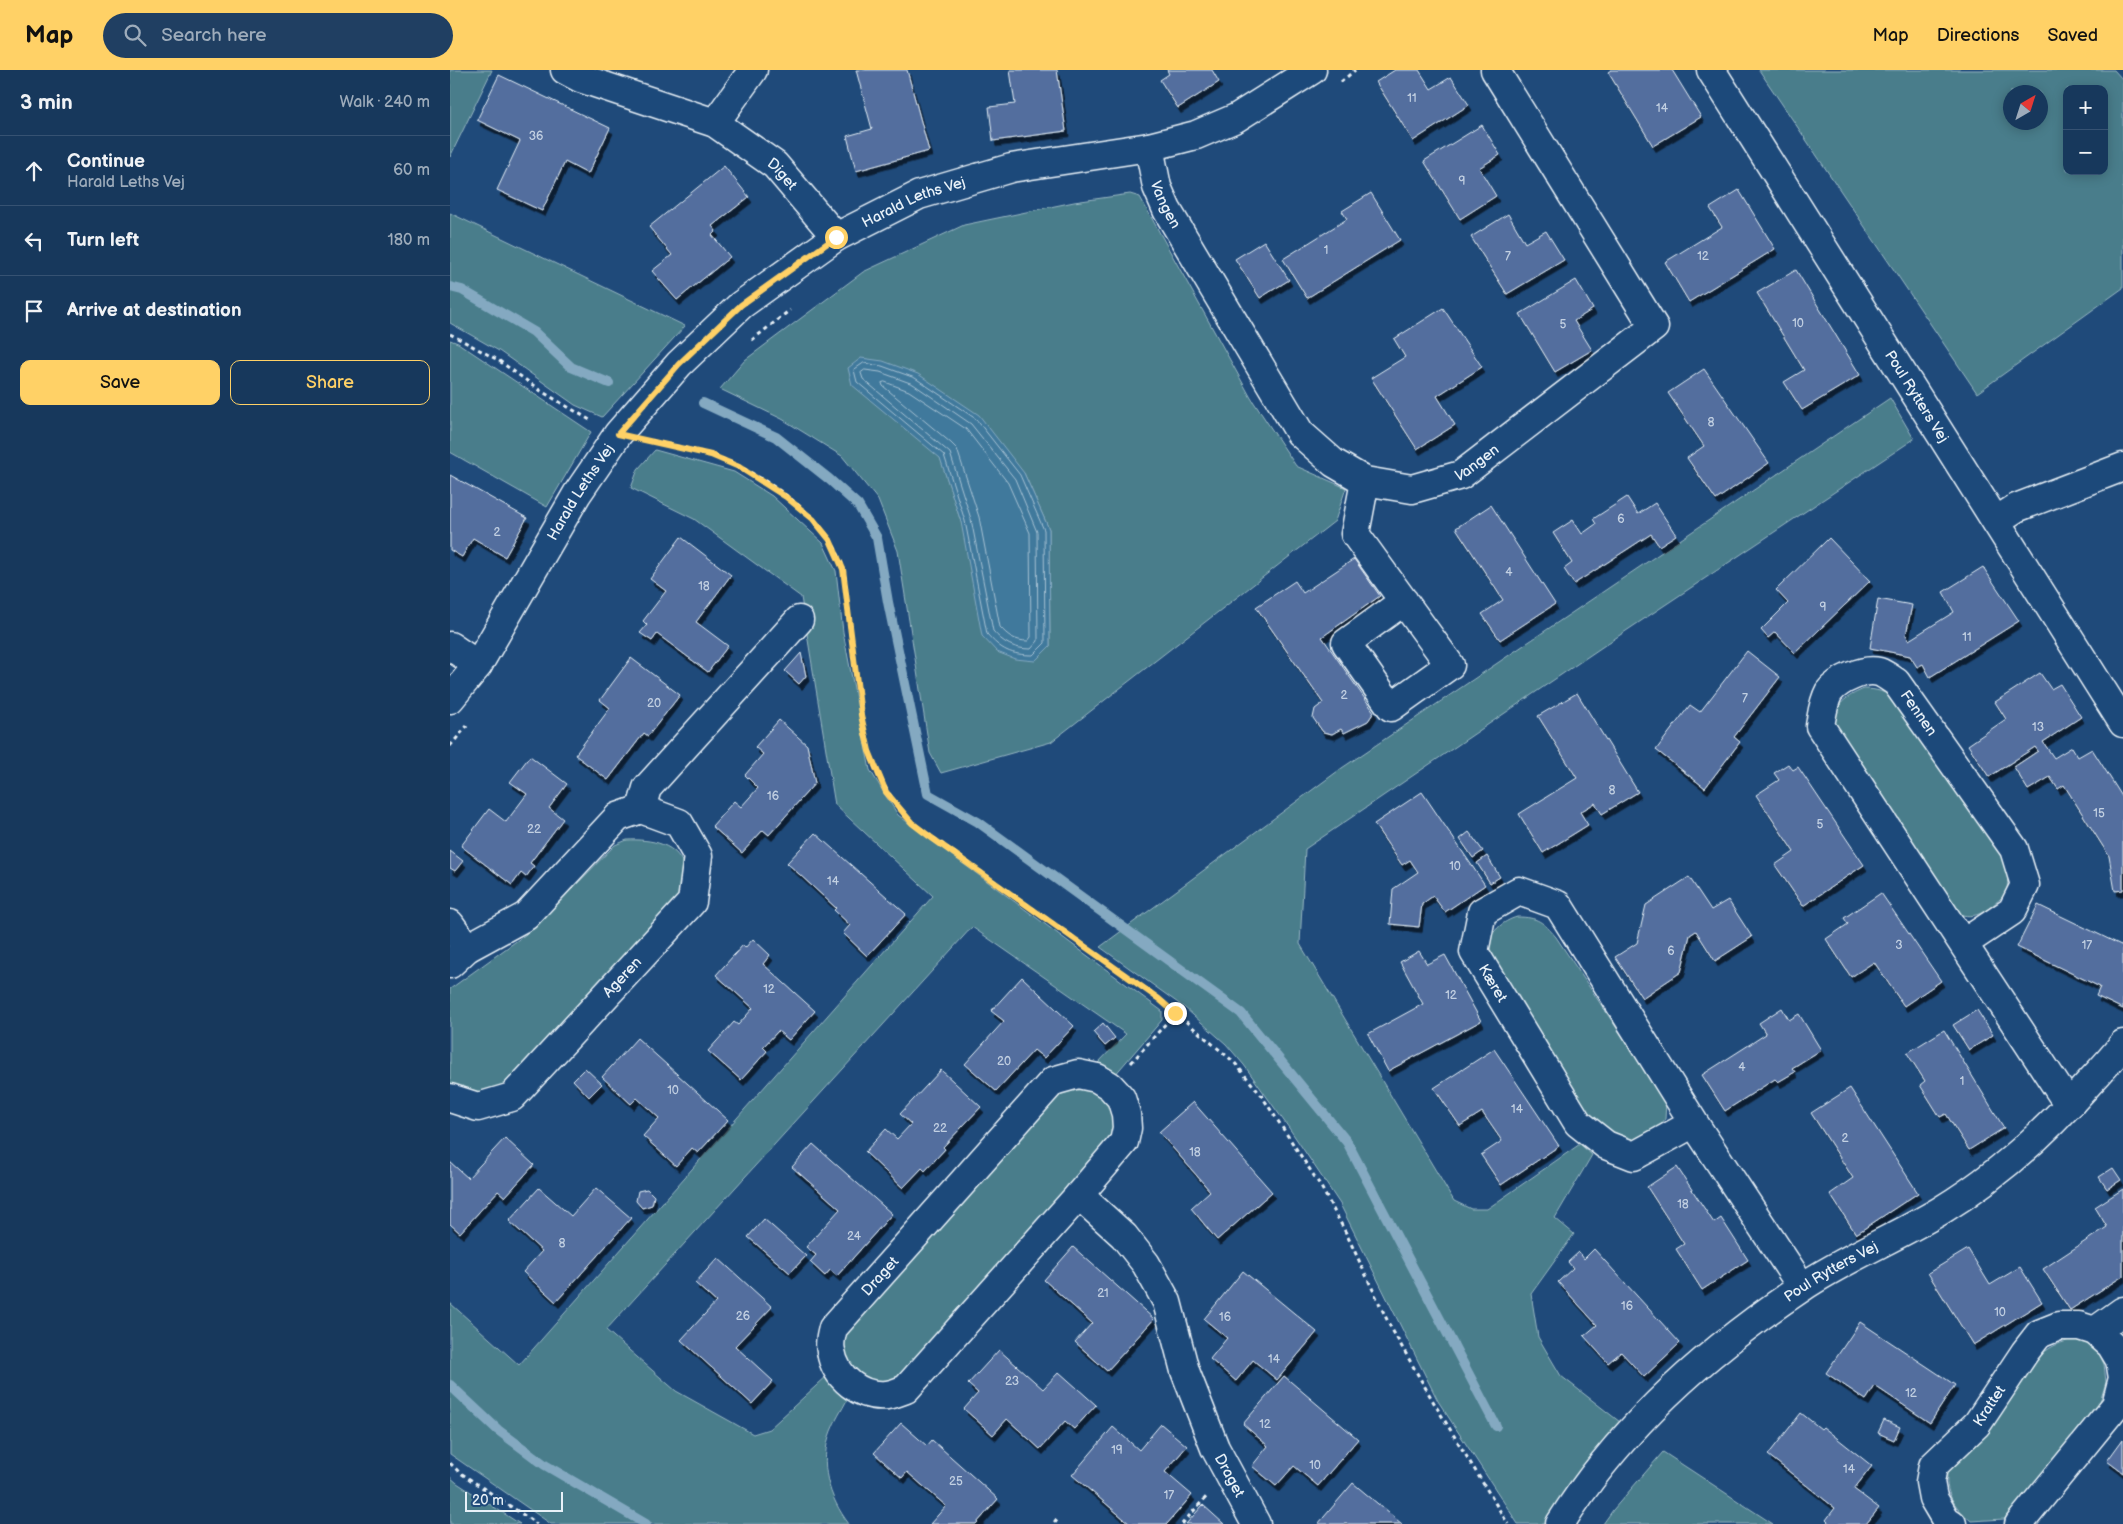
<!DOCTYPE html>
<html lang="en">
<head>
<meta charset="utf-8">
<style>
  body { margin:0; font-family:"Balsamiq Sans",sans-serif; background:#203f62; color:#f1f3f6 }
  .controls { position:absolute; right:15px; top:15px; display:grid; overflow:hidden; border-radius:10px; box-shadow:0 2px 12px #0003 }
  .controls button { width:45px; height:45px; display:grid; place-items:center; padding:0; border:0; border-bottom:1px solid #365272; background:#17385c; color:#f1f3f6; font:25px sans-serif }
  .compass { position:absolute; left:1553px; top:15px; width:45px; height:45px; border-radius:50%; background:#17385c; box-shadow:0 2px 12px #0003; rotate:39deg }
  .scale { position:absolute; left:15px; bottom:12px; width:98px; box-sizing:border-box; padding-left:5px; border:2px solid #e8f1f8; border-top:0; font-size:14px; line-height:18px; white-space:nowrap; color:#e8f1f8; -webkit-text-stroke:4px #1f4a7a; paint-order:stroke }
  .stop { position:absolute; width:15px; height:15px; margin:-11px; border:4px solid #ffd166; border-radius:50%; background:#fff }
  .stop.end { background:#ffd166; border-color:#fff; box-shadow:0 1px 5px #0008 }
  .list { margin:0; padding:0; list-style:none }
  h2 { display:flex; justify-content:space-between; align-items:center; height:65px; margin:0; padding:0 20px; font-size:21px }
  h2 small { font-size:16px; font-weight:400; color:#9eacbb }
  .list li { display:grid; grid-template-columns:32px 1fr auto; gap:15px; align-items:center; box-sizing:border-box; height:70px; padding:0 20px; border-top:1px solid #365272 }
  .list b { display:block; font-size:19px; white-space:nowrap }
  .list p { margin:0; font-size:16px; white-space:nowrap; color:#9eacbb }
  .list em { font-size:16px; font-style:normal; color:#9eacbb }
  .actions { display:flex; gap:10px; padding:15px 20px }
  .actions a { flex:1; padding:11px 0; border:1px solid #ffd166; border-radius:10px; text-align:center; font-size:18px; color:#ffd166 }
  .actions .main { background:#ffd166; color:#111 }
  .icon { flex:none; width:28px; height:28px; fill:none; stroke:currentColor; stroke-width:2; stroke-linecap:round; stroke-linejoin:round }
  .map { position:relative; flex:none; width:1673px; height:1454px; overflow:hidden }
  header { display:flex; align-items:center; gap:30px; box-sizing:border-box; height:70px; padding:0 25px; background:#ffd166; color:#111 }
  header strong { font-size:24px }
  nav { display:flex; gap:28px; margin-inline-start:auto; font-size:18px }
  .search { width:350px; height:45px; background:#203f62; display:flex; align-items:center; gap:12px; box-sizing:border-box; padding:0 18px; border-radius:28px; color:#9eacbb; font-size:19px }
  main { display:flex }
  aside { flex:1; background:#17385c }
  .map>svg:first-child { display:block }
  .green { fill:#487d8b; stroke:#98b7c2; fill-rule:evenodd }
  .water { fill:#41799c; stroke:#84a9c1 }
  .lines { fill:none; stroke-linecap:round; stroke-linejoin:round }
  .shore { stroke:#a5c1d3; stroke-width:1 }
  .stream { stroke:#84a9c1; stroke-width:10 }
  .building { fill:#526e9e; stroke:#e8f1f8; filter:url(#shadow) }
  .minor-casing { stroke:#e8f1f8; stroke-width:31 }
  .path { stroke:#e8f1f8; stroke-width:3; stroke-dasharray:4 4; stroke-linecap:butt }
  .minor { stroke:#1f4a7a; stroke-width:28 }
  .route { stroke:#ffd166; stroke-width:6 }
  .labels { text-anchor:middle; stroke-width:4; stroke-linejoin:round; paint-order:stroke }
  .number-label { font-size:12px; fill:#c2d0e2 }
  .street-label { font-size:15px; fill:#e8f1f8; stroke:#1f4a7a }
</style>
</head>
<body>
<header>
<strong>Map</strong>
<div class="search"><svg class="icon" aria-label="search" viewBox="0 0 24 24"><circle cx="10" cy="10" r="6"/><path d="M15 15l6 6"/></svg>Search here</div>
<nav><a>Map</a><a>Directions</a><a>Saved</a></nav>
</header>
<main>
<aside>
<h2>3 min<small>Walk · 240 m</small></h2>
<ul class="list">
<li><svg class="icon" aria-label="ahead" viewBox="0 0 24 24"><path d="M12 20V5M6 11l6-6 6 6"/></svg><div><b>Continue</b><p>Harald Leths Vej</p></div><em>60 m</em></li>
<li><svg class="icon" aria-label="left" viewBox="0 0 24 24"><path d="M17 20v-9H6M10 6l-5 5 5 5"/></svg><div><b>Turn left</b></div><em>180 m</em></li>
<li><svg class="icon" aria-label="arrive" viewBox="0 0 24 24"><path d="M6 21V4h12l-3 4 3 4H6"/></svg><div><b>Arrive at destination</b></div></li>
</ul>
<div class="actions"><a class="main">Save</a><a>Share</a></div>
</aside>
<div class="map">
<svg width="1673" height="1454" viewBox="0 0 1673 1454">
  <defs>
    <filter id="shadow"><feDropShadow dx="3" dy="5.5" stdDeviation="0" flood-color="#0009"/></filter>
  </defs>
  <rect width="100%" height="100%" fill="#1f4a7a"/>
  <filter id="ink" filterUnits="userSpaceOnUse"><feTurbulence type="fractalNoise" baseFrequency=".02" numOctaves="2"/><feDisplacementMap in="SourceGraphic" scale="10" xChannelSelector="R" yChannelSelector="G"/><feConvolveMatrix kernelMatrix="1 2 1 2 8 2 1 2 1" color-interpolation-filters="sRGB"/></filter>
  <g filter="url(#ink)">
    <!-- green -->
    <path class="green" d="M0 0H42L0 87Z
      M1309 0H1664L1673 10V218L1527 323ZM1617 19H1654V101H1617ZM1560 22H1590V52H1560Z
      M680 124 690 127 801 328 846 396 896 418 885 451 601 672 491 703 480 683 448 481 428 430 392 386 332 349 270 319 295 290 413 202 514 155 624 132ZM490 387 574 403 599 459 600 576 511 452Z
      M0 143 235 256 152 347 125 335 49 281 0 253Z
      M0 270 8 273 141 362 97 437 0 382Z
      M1440 328 1464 369 1158 573 855 779 850 874 1004 1131 1021 1139H1037L1130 1074 1142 1085 1105 1148 1124 1164 1081 1224 1088 1267 1111 1306 1170 1352 1100 1454H1068L988 1331 890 1134 839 1058 794 995 776 974 735 938 650 877 892 698Z
      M205 380 284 402 322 426 373 473 386 501 393 562 420 700 448 745 712 941V950L664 1006 646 995 676 964 522 857 156 1260 226 1321 303 1364 319 1359 378 1305 397 1330C392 1340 385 1350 381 1361 368 1393 379 1428 399 1454H101L0 1384V1233L69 1295 483 826 385 735 351 527 244 449 181 418 188 399Z
      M1414 619C1427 619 1435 622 1446 629L1554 789 1558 800 1557 823C1541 836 1530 851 1509 844L1392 673C1390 666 1385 657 1385 649 1384 633 1402 624 1414 619Z
      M177 770C200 769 230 773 235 801 237 809 236 817 236 825L50 1029 0 1021V919L83 859 165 775Z
      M1067 847C1088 847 1093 852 1106 867L1216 1032 1215 1049 1207 1060 1194 1069 1179 1072 1151 1062 1041 894C1040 890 1038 883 1038 878 1039 862 1053 851 1067 847Z
      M635 1017C661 1027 661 1036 668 1061L458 1301 443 1313 427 1315C413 1306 392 1292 392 1273 392 1268 396 1262 398 1258L605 1030 619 1018Z
      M1622 1269 1637 1272 1648 1282 1654 1294 1656 1312 1649 1335 1573 1436 1554 1449 1521 1451C1507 1439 1495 1425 1497 1405 1499 1385 1524 1373 1537 1360 1557 1339 1577 1292 1600 1278 1606 1274 1615 1272 1622 1269Z
      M1213 1382 1323 1454H1153L1163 1440Z
      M0 1407 7 1413 70 1454H0Z"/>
    <!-- water -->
    <path class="water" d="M411 288 433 291 468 304 529 345 574 403 599 459 600 576 585 591 565 589 547 582 532 566 511 452 490 388 402 315 398 298Z"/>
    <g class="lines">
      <!-- shore -->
      <path class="shore" d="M414 293 432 296 465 308 526 349 570 405 594 460 595 573 583 585C561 585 551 580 537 564L515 451 494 385 407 312 404 300Z
        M415 300 430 302 463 314 521 354 565 409 587 462 588 571 581 579C564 579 553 573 543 561L521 449 500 383 413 309 411 303Z
        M435 312 459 321 516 359 558 413 580 463 581 567 578 571C565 571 558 566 550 557L529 447 507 379 501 373 433 316 432 313Z"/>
      <!-- stream -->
      <path class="stream" d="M0 217 12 220 84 262 121 297 159 313
        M253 333 326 367 379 409 408 435 427 468 438 532 478 724 528 752 791 943 897 1072 1046 1356
        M0 1315 48 1360 95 1395 196 1454"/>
    </g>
    <!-- building -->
    <path class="building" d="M406 0H457L479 81 406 101 397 66 422 59Z
      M560 0H607L616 61 543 71 539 37 565 34Z
      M717 0H762L769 12 728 38 710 10 719 4Z
      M945 0H969L981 19 1001 7 1019 35 963 71 926 12Z
      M1161 0H1222L1251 47 1203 76 1158 2Z
      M49 5 160 58 138 104 115 92 92 141 47 120 70 71 27 50Z
      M1032 55 1050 85 1029 98 1046 126 1010 149 974 91Z
      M274 96 299 127 262 156 266 161 262 165 280 187 227 230 202 201 222 185 199 157Z
      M1289 120 1325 179 1239 232 1215 192 1272 157 1260 138Z
      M921 123 950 170 857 228 833 189 897 149 892 141Z
      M1058 144 1075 173 1096 161 1114 190 1057 224 1021 167Z
      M814 171 839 210 810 228 785 189Z
      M1346 200 1410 305 1352 340 1334 312 1354 300 1307 223Z
      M1126 210 1143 239 1124 251 1142 280 1105 302 1070 244Z
      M993 238 1032 297 987 326 1005 355 967 379 921 308 955 287 944 269Z
      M1254 299 1319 393 1266 430 1237 388 1254 376 1218 323Z
      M0 405 77 448 55 487 23 468 12 487 0 480Z
      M1177 427 1188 444 1205 433 1226 465 1209 476 1201 464 1124 514 1114 499 1122 493 1103 463 1123 450 1132 464 1146 454 1143 449Z
      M1041 435 1105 534 1050 570 1032 544 1053 530 1006 458Z
      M231 467 281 505 246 552 278 576 258 602 207 564 202 571 190 563 197 555 193 551 216 521 200 509Z
      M1379 468 1420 511 1345 583 1325 562 1318 568 1311 560 1338 533 1326 520Z
      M904 489 930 526 872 567 924 642 918 651 894 663 891 659 882 664 873 662 863 648 865 639 873 633 806 537 845 511 853 523Z
      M1533 497 1569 551 1480 607 1473 594 1467 597 1460 586 1420 578 1428 529 1462 535 1456 565 1459 570 1504 542 1493 522Z
      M1297 581 1330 607 1284 667 1290 672 1255 718 1206 680 1240 635 1250 642Z
      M351 583 356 606 349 614 335 601Z
      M181 588 230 625 198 666 194 663 158 710 125 685 160 638 150 630Z
      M1590 603 1601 619 1610 614 1631 647 1593 672 1604 688 1622 677 1628 687 1642 679 1673 728V820L1665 821 1659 786 1614 715 1608 719 1600 707 1578 720 1564 697 1588 681 1585 677 1539 707 1518 675 1556 649 1545 632Z
      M1127 623 1188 722 1152 744 1145 733 1130 742 1138 755 1093 783 1069 744 1127 708 1088 646Z
      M329 650 357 675 365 713 319 765 313 760 292 783 262 756 284 731 291 737 308 718 295 705 313 684 305 677Z
      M80 686 117 714 99 738 113 749 80 793 84 796 76 807 71 803 62 815 11 776 39 739 56 752 77 724 60 712Z
      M1338 694 1343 700 1348 697 1414 795 1353 836 1325 795 1344 782 1306 725 1329 710 1324 703Z
      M972 722 1035 815 995 842 983 826 972 834 969 857 940 854 943 819 968 802 960 790 952 795 924 754Z
      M1019 762 1033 781 1023 788 1010 769Z
      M365 763 456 844 417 886 393 863 400 855 384 840 386 838 337 793Z
      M0 781 13 791 5 801 0 798Z
      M1037 786 1050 807 1040 813 1027 793Z
      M1239 807 1261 840 1278 830 1302 867 1265 891 1246 861 1240 865 1231 902 1192 928 1165 887 1187 873 1196 835Z
      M1431 823 1491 911 1454 936 1424 892 1401 907 1376 869 1398 854 1394 848Z
      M1588 835 1673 876V939L1646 926 1650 917 1567 877Z
      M303 869 320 885 313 894 365 941 339 970 328 961 313 977 317 981 291 1010 258 981 284 952 288 955 303 938 266 905 293 875 295 878Z
      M969 881 977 894 995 885 1031 951 938 1001 918 964 973 934 950 892Z
      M572 907 624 956 594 988 584 980 546 1021 515 994 554 951 541 941Z
      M1332 938 1339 950 1349 944 1371 980 1342 998 1345 1002 1328 1012 1325 1009 1275 1041 1252 1005 1316 964 1309 953Z
      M1527 940 1543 965 1519 980 1503 955Z
      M653 953 665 968 655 976 643 962Z
      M1494 960 1554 1058 1519 1080 1496 1044 1490 1047 1470 1015 1475 1011 1457 983Z
      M187 968 278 1050 248 1083 242 1078 226 1096 193 1066 209 1048 187 1028 181 1034 152 1007Z
      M1044 979 1109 1076 1051 1115 1031 1085 1052 1071 1032 1042 1010 1056 984 1018Z
      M135 998 152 1014 139 1027 123 1010Z
      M491 1000 531 1037 493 1077 495 1079 475 1101 472 1098 453 1118 415 1082 436 1059 447 1069 461 1054 450 1044Z
      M1400 1018 1468 1123 1406 1164 1380 1124 1403 1108 1361 1043Z
      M743 1032 822 1122 767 1170 741 1138 760 1121 709 1062Z
      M55 1068 84 1095 55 1127 48 1121 10 1163 0 1154V1092L18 1108Z
      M363 1074 442 1144 387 1206 380 1200 375 1206 360 1192 366 1185 356 1177 390 1139 342 1097Z
      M1227 1097 1264 1153 1271 1148 1298 1190 1252 1220 1226 1179 1234 1174 1197 1117Z
      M1663 1098 1671 1110 1657 1119 1649 1107Z
      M89 1118 121 1146 146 1118 181 1148 106 1232 73 1202 92 1181 59 1151Z
      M197 1119 204 1126 202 1135 192 1138 186 1131 188 1121Z
      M1673 1119V1206L1620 1240 1593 1199 1657 1157 1645 1137Z
      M314 1149 356 1186 340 1203 298 1167Z
      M623 1177 704 1249 657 1301 625 1272 642 1253 594 1210Z
      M1144 1179 1230 1273 1194 1307 1171 1282 1158 1293 1134 1266 1147 1255 1108 1212 1123 1198 1118 1192 1129 1182 1134 1189Z
      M1518 1179 1540 1215 1570 1197 1592 1232 1523 1275 1478 1203Z
      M268 1188 322 1237 285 1276 323 1311 302 1334 231 1270 266 1232 245 1213Z
      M793 1201 867 1262 827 1310 803 1290 786 1311 760 1289 777 1268 754 1249Z
      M1410 1252 1505 1315 1480 1353 1425 1316 1416 1330 1376 1303Z
      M549 1280 593 1319 609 1302 646 1335 624 1359 615 1351 590 1379 557 1349 543 1365 514 1339 528 1323 518 1314Z
      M834 1306 908 1369 868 1416 844 1396 826 1416 802 1396 818 1376 793 1354Z
      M1351 1343 1371 1359 1373 1357 1422 1396 1404 1419 1429 1438 1416 1454H1380L1376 1450 1385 1438 1318 1385Z
      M1434 1350 1450 1357 1444 1370 1428 1363Z
      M451 1353 477 1376 482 1370 548 1429 526 1454H480L496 1436 457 1402 452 1408 424 1383Z
      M711 1354 737 1376 715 1402 742 1425 717 1454H680L622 1405 663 1357 689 1380Z
      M1673 1369V1403L1657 1391Z
      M903 1413 952 1454H868Z
      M753 1435 774 1454H736Z"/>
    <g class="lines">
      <defs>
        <g id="minor">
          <path id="s1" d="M115 0 130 8 265 53 325 95 386 167"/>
          <path id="s2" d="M1261 0 1673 653"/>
          <path d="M265 53 303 0"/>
          <path id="s3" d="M699 77 707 117 717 140 850 363 884 393 915 411 962 419 1011 405 1204 257 1045 0"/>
          <path d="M915 411 905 464 1000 595 941 637 896 573 954 531"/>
          <path d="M1546 451 1566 438 1673 397"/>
          <path d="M0 576 28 595"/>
          <path id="s4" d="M0 629 28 595 127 424 168 364 229 294 291 235 386 167 469 125 561 98 699 77 746 65 786 48 862 0"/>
          <path d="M191 739 197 718 349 550"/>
          <path d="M0 854 17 878"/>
          <path d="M1514 873 1562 841 1575 815 1564 779 1446 612C1441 609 1435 604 1429 602 1414 598 1388 610 1379 622 1373 633 1372 645 1370 656L1611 1023 1621 1033"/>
          <path d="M0 894 17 878 76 846 168 747 191 739 229 753 248 786 242 832 62 1027 28 1037 0 1028"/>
          <path d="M628 1004 647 1008 660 1016 671 1028 676 1044 677 1058 674 1072 629 1125 456 1319C450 1321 444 1324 437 1325 411 1328 385 1308 381 1281 379 1274 381 1266 383 1258L603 1011Z"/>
          <path d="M1244 1053 1184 1086 1156 1075 1128 1053 1024 882 1032 842 1069 821 1108 835 1244 1053 1352 1217"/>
          <path id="s5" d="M629 1125 674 1166 696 1194 717 1232 735 1301 765 1378 806 1454"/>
          <path d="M1645 1261 1673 1241"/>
          <path id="s6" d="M1110 1454C1169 1359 1258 1280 1351 1218 1394 1189 1445 1168 1490 1141 1546 1107 1595 1063 1638 1014 1650 1001 1663 988 1673 974"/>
          <path id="s7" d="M1502 1454 1496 1450 1483 1428 1480 1412 1483 1396 1527 1354 1575 1282 1589 1264 1609 1256H1629L1645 1261 1661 1275 1670 1290 1673 1308 1666 1335 1569 1454"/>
        </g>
      </defs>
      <!-- minor casing -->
      <use href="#minor" class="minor-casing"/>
      <!-- path -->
      <path class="path" d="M891 12 905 0
        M0 264 48 290 91 321 140 350
        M302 270 340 240
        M202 371C221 376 242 379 261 385 309 401 379 447 393 498 396 511 396 526 398 539 401 569 405 600 409 630 416 680 426 715 462 753L709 929 784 992 811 1025 870 1115 896 1163 940 1256 987 1338 1058 1454
        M0 676 17 656
        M681 993 725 943
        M0 1393 9 1402 87 1454
        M604 1450 609 1454
        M732 1454 757 1426"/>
      <!-- minor -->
      <use href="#minor" class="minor"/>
    </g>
  </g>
  <g class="lines" filter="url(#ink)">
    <!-- route -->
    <path class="route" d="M386 167 291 235 229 294 168 364 261 385 289 397 336 427 363 449 380 470 393 499 411 645 419 681 436 722 462 753 479 766 709 929 725 943"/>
  </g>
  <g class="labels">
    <!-- number labels -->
    <g class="number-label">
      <text x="962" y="32">11</text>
      <text x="1212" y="42">14</text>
      <text x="86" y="70">36</text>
      <text x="1012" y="115">9</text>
      <text x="876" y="184">1</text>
      <text x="1058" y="190">7</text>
      <text x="1253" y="190">12</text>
      <text x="1348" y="257">10</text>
      <text x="1113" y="258">5</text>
      <text x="1261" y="356">8</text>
      <text x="1171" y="453">6</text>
      <text x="47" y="466">2</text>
      <text x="1059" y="506">4</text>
      <text x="254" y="520">18</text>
      <text x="1373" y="541">9</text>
      <text x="1517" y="571">11</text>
      <text x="894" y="629">2</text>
      <text x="1295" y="632">7</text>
      <text x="204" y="637">20</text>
      <text x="1588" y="661">13</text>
      <text x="1162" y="724">8</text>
      <text x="323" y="730">16</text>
      <text x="1649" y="747">15</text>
      <text x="1370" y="758">5</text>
      <text x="84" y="763">22</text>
      <text x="1005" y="800">10</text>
      <text x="383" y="815">14</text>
      <text x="1449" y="879">3</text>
      <text x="1637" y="879">17</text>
      <text x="1221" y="885">6</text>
      <text x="319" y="923">12</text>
      <text x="1001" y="929">12</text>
      <text x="554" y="995">20</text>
      <text x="1292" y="1001">4</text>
      <text x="1512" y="1015">1</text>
      <text x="223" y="1024">10</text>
      <text x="1067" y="1043">14</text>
      <text x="490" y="1062">22</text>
      <text x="1395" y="1072">2</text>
      <text x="745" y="1086">18</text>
      <text x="1233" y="1138">18</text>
      <text x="404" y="1170">24</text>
      <text x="112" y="1177">8</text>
      <text x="653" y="1227">21</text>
      <text x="1177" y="1240">16</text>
      <text x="1550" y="1246">10</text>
      <text x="293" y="1250">26</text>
      <text x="775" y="1251">16</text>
      <text x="824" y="1293">14</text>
      <text x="562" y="1315">23</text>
      <text x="1461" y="1327">12</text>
      <text x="815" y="1358">12</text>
      <text x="667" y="1384">19</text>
      <text x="865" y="1399">10</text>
      <text x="1399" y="1403">14</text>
      <text x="506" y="1415">25</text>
      <text x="719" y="1429">17</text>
    </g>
    <!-- street labels -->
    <g class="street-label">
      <text dy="5" stroke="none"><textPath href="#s1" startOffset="244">Diget</textPath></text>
      <text dy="5" stroke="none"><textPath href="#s4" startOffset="695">Harald Leths Vej</textPath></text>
      <text dy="5" stroke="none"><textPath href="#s3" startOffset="60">Vangen</textPath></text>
      <text dy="5" stroke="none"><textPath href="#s2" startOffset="386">Poul Rytters Vej</textPath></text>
      <text dy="5" stroke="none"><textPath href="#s3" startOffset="525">Vangen</textPath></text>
      <text dy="5" stroke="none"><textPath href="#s4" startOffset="245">Harald Leths Vej</textPath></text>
      <text transform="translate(1469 643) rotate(55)" y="5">Fennen</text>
      <text transform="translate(172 907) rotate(-47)" y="5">Ageren</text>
      <text transform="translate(1043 913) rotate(59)" y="5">Kæret</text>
      <text dy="5" stroke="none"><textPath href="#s6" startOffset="374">Poul Rytters Vej</textPath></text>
      <text transform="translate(430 1206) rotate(-48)" y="5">Draget</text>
      <text dy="5" stroke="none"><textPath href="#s7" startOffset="148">Krattet</textPath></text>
      <text dy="5" stroke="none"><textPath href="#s5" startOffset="325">Draget</textPath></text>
    </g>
  </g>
</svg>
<div class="controls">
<button>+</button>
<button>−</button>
</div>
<svg class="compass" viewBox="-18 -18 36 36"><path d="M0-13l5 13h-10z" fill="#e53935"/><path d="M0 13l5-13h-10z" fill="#9eacbb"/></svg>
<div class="scale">20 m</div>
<div class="stop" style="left:386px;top:167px"></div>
<div class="stop end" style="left:725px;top:943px"></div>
</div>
</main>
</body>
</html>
